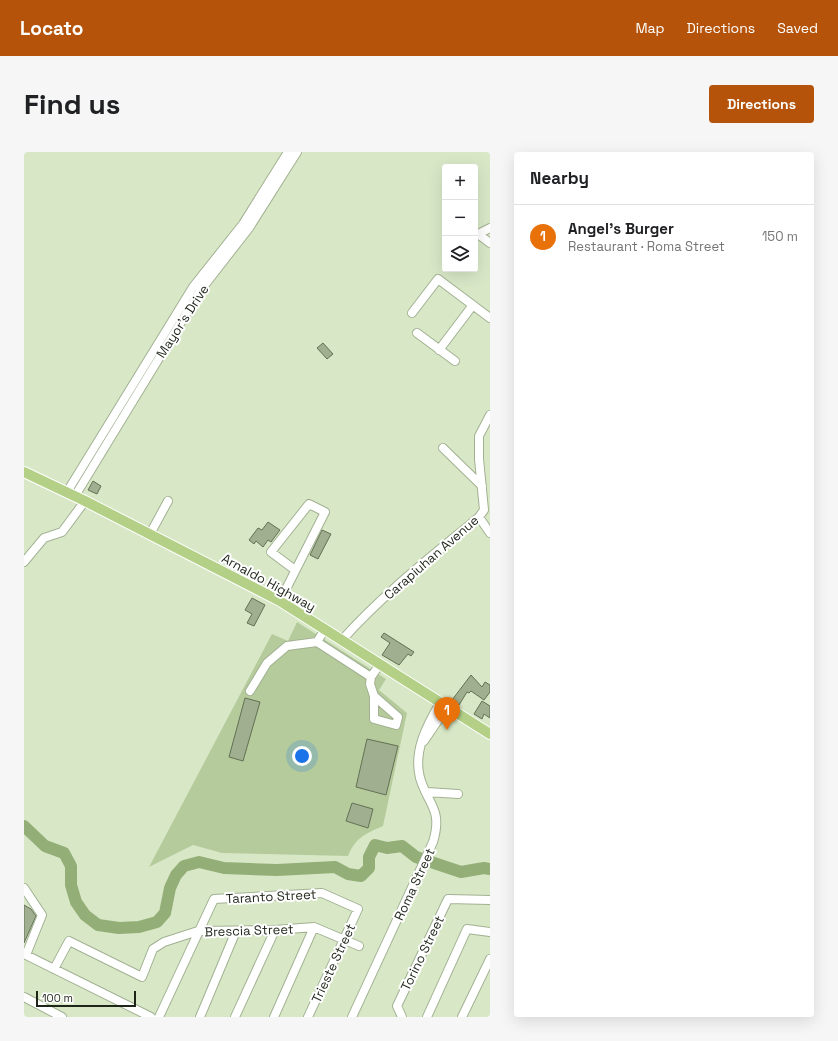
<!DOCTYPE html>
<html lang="en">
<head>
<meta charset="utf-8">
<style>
  body { margin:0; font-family:"Space Grotesk",sans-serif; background:#f6f6f6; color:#202124 }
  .controls { position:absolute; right:12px; top:12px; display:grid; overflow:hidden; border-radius:4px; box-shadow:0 4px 16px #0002 }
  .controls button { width:36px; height:36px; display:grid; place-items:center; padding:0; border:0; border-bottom:1px solid #e0e0e0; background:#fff; color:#202124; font:20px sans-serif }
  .scale { position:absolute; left:12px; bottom:10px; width:100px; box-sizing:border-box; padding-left:4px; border:2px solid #1e2418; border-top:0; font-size:11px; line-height:14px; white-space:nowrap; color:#1e2418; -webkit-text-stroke:3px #fff; paint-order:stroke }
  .you { position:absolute; left:278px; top:604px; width:14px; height:14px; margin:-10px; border:3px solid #fff; border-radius:50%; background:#1a73e8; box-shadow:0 0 0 6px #1a73e833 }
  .badge { display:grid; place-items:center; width:26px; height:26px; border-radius:50%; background:#b45309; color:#fff; font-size:13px; font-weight:700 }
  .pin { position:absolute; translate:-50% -33px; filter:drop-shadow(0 1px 2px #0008) }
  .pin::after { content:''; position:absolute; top:21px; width:14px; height:12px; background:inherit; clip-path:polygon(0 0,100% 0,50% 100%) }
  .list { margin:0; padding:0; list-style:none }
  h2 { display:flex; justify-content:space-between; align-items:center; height:52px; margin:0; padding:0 16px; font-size:17px }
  h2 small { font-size:13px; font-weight:400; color:#757577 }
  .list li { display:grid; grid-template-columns:26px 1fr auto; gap:12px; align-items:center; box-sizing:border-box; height:64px; padding:0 16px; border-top:1px solid #e0e0e0 }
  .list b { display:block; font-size:15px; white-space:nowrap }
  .list p { margin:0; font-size:13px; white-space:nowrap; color:#757577 }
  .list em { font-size:13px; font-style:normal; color:#757577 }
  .icon { flex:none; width:22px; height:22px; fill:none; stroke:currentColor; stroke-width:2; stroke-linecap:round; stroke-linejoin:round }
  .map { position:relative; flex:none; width:466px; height:865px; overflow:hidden; border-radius:4px }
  header { display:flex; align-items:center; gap:24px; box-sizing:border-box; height:56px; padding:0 20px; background:#b45309; color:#fff }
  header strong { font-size:19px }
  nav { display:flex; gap:22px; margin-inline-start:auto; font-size:14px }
  .intro { display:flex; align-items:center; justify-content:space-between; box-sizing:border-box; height:96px; padding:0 24px }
  h1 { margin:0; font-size:28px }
  .button { padding:10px 18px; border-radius:4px; background:#b45309; color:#fff; font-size:14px; font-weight:700 }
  main { display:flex; gap:24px; padding:0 24px }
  aside { flex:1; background:#fff; border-radius:4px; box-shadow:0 4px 16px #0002 }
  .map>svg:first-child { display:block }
  .green { fill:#b5cb9c }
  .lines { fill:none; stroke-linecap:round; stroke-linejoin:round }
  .river { stroke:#94ae77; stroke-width:12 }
  .building { fill:#9faf8f; stroke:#637154 }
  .minor-casing { stroke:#a2b192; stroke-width:10 }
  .major-casing { stroke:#fff; stroke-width:12 }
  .minor { stroke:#fff; stroke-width:8 }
  .major { stroke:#b3d086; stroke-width:10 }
  .labels { text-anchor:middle; stroke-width:4; stroke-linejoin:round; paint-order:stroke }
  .street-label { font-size:13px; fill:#1e2418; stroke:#fff }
</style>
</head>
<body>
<header>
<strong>Locato</strong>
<nav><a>Map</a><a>Directions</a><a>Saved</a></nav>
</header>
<div class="intro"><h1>Find us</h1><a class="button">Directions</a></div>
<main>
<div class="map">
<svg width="466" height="865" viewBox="0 0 466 865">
  <rect width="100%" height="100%" fill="#d8e8c7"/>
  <!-- green -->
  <path class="green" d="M273 470 362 527 355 538 383 561 359 674C341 682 332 685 324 704L198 701 169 693 125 715 248 482 264 489Z"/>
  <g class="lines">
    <!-- river -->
    <path class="river" d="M0 674 21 694 40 701 47 714V733L52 750 61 763 74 773 95 776 115 775 133 770 141 761 146 736 152 723 160 714 175 710 200 716 253 718 311 715 324 722 337 724 345 716V705L351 693 363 696 378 694 392 705 437 720 460 716 466 717"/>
  </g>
  <!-- building -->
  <path class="building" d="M299 191 309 202 303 207 293 196Z
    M69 329 77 334 73 342 64 338Z
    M244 370 256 378 247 390 244 388 239 395 232 389 230 392 225 388 234 376 238 378Z
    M298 378 307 382 294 407 286 403Z
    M228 446 241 453 230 474 223 471 228 462 221 458Z
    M360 481 390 500 387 504 384 502 375 513 358 503 366 491 357 485Z
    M447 523 458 535 461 530 466 533V540L460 548 447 539 445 541 443 540 435 553 428 548Z
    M221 546 236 550 219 609 205 605Z
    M458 549 466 554V566L460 562 458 567 450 562Z
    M343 587 374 594 362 643 332 635Z
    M328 651 349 657 344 676 322 669Z
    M0 753 7 757 12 764 0 791Z"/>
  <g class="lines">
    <defs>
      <path id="minor" d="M466 76 454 82 466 91
        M388 161 414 127 466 166
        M393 181 431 209
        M415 198 449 153
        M419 296 458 334
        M43 340 169 135 219 72 264 0
        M51 344 176 139 225 76 273 0
        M455 365 466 381
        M126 382 144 349
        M0 410 20 386 38 380 61 349
        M256 449 301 360 285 352 247 400 271 418
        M301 477 293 490 347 525
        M318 488C359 442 408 404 455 365L460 358 455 307V284L466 263
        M226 539 243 511 263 494 293 490
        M350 544 374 565 372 573 350 567V544L346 532 347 525 356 512
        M400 589 423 555
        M403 640 434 642
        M0 736 18 763 2 803
        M0 802 127 865
        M30 817 45 789 118 825 129 797 140 790 174 779 251 778 290 775 335 794
        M0 845 38 865
        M135 865 190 747 298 741 334 757 284 865
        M176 865 212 779
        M211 865 251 778
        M250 865 290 775
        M328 865 409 690C419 657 404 653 396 626 389 599 403 573 416 551
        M378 865 373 854 424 747 466 748
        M403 865 443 777 466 780
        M438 865 466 807"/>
      <path id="major" d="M0 320 61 349 256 449 466 582"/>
    </defs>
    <!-- minor casing -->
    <use href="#minor" class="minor-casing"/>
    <!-- major casing -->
    <use href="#major" class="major-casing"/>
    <!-- minor -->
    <use href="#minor" class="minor"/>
    <!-- major -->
    <use href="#major" class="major"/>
  </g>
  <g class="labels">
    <!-- street labels -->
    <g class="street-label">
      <text transform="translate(158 169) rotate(-57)" y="5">Mayor's Drive</text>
      <text transform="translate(407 405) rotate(-41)" y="5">Carapiuhan Avenue</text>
      <text transform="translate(245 430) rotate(29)" y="5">Arnaldo Highway</text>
      <text transform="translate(390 732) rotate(-65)" y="5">Roma Street</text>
      <text transform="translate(247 744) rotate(-3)" y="5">Taranto Street</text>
      <text transform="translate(225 778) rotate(-2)" y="5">Brescia Street</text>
      <text transform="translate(398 801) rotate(-64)" y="5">Torino Street</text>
      <text transform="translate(309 811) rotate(-65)" y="5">Trieste Street</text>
    </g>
  </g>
</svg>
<div class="controls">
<button>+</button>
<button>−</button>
<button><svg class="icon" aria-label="layers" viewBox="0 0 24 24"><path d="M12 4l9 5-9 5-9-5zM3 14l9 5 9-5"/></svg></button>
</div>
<div class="scale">100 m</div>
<div class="you"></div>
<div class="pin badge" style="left:423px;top:578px;background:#e8710a">1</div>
</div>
<aside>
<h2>Nearby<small></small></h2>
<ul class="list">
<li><span class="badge" style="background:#e8710a">1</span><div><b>Angel's Burger</b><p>Restaurant · Roma Street</p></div><em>150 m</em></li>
</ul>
</aside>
</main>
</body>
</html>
